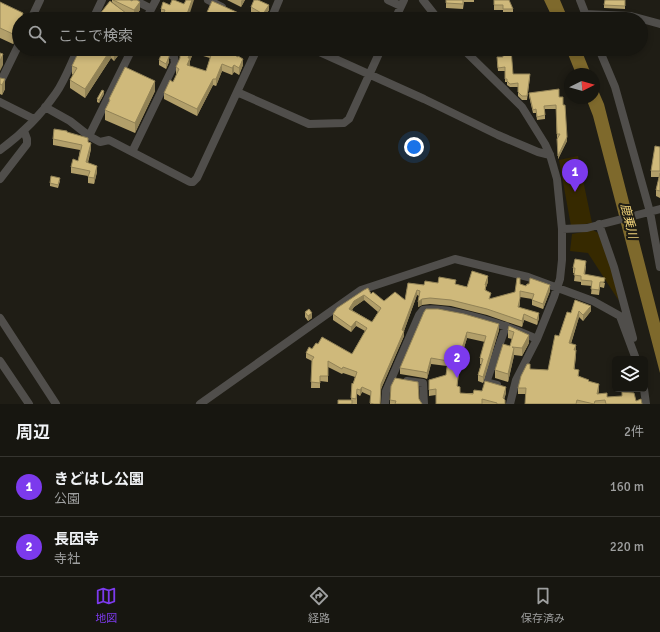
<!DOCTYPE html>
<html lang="ja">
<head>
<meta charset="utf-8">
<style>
  body { margin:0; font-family:Signika,"Noto Sans JP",sans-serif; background:#201f19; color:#f1f3f6 }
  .controls { position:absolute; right:12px; bottom:12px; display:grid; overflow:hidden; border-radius:6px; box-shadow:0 2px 6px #0003 }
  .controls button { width:36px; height:36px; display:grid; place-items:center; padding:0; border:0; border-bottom:1px solid #363530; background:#171610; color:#f1f3f6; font:20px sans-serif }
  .compass { position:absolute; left:564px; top:68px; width:36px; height:36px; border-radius:50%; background:#171610; box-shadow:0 2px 6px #0003; rotate:85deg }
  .you { position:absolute; left:414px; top:147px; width:14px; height:14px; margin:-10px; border:3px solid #fff; border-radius:50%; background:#1a73e8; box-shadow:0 0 0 6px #1a73e833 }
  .badge { display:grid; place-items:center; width:26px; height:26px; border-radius:50%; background:#7c3aed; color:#fff; font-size:13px; font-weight:700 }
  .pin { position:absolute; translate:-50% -33px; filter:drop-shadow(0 1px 2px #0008) }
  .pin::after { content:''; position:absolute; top:21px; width:14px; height:12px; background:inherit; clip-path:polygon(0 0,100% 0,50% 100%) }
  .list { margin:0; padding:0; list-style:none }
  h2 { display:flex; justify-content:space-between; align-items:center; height:52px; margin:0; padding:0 16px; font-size:17px }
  h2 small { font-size:13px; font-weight:400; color:#9e9f9f }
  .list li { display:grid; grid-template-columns:26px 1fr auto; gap:12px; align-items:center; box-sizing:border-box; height:60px; padding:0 16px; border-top:1px solid #363530 }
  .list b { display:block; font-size:15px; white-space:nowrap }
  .list p { margin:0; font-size:13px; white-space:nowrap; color:#9e9f9f }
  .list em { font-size:13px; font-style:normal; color:#9e9f9f }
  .icon { flex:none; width:22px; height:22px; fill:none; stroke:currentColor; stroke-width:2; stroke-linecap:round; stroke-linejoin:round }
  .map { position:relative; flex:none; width:660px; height:404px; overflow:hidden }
  .search { position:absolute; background:#171610; box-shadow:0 2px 6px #0003; left:12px; right:12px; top:12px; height:44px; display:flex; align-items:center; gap:10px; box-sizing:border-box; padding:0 14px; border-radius:22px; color:#9e9f9f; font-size:15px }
  .sheet { height:172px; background:#171610 }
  nav { display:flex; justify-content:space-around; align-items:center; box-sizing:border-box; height:56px; border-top:1px solid #363530; background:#171610; font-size:11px; color:#9e9f9f }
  nav a { display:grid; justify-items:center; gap:2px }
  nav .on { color:#7c3aed }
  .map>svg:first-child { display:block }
  .green { fill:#362900 }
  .water { fill:#7e692c }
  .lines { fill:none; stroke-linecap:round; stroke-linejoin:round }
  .minor { stroke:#504e4b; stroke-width:8 }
  .wall { fill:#b29f6a; fill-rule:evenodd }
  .shaded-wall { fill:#918256 }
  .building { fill:#cfb97b; stroke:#918256; fill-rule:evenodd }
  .labels { text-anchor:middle; stroke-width:4; stroke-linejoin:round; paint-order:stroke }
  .water-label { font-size:12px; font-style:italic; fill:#f1d37a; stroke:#1f1d15 }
</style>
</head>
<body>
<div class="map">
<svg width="660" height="404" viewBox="0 0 660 404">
  <rect width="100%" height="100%" fill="#1f1d15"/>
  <!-- green -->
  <path class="green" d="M578 156 592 223 571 226 559 160Z
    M593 230 598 233 611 266 619 301 588 253 570 251 572 234Z"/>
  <!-- water -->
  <path class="water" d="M544 0H560L568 19H553Z
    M566 49H581L591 74H576Z
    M594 81 604 104 660 323V373L593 116 586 98H594Z"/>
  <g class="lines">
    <!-- minor -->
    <path class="minor" d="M134 0 150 8
      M208 0 222 7
      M388 0 401 6
      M423 0 438 19
      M580 0 587 18
      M585 14 631 16 660 24
      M31 19 40 0
      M93 19 102 0
      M146 19 156 0
      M271 19 279 0
      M395 19 404 0
      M313 49 424 99 498 135 538 152 550 155
      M463 49 522 107 545 144 550 155 557 179 562 229V260L560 279 554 297 537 339 516 380 510 404
      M599 49 615 87 650 212 660 267
      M0 83 19 44
      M237 92 309 124 344 123 349 119 381 49
      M0 102 34 119
      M45 107 70 121 89 136 100 142 109 140 190 182H193L197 178 257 49
      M89 136 132 49
      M0 150C22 134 41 115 56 93 65 80 71 63 78 49
      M132 152 175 63 174 57 163 49
      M0 179 27 144V139L24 131
      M599 224 614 267 633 338
      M562 229 587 228 660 209
      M0 318 56 404
      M0 361 29 404
      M407 381 423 383 424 404
      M497 385 489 383 487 380 506 326
      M644 389 646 404
      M200 404 361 290 455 259 528 277 593 301 620 316 636 359
      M385 404 386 391 419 315 423 310C433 308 444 310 454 312 483 318 510 327 537 339"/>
  </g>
  <!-- wall -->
  <path class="wall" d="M112 0H130L140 10 134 18 129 16 112 2Z
    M194 0 162 16H161V9L170 5 184 4Z
    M227 0H245L241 7Z
    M446 0H474V2H464L463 9 446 8Z
    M494 0 513 9V15L503 14V10H494Z
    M625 0V9L604 8V5Z
    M0 2 23 19 17 39 13 44 0 38Z
    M251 7 269 10 263 19 251 12Z
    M80 49H123L114 61 111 58 85 98 70 88V80L73 75 72 74V66Z
    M180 49H231L230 52 243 65 239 75 234 72 232 75 222 71 216 86 213 85 197 116 164 99V93L173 82 177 74H176V67L180 59ZM193 53 210 58 206 71 189 66 190 61Z
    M233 49H240L239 51Z
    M240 49H251L249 53Z
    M159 60 169 62 166 69 159 65Z
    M497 61 513 74 530 77 527 100H522L518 96V87H510L507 85V82H505V71H498Z
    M0 78 5 89 2 95 0 94Z
    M155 91 135 133 105 120V110L109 102V99Z
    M529 93 559 97 567 141 558 159V138H557L556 109H545V119L537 120 536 113H533L529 96Z
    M104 94 99 103 97 102V99Z
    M67 132 88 142 91 149 88 163 97 172 94 184 88 183V176L71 173V167L78 161 80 150 53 145V139Z
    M660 147V198L656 196V190L659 177H651V171Z
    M60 181 58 188 50 186V183Z
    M586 266 585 275 605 283 604 288 600 287 599 295 591 294 592 286 581 285V282L574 281 575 273H573V268Z
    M488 282 486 287V291L491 299 515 292 520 284 526 286 550 291 543 309 532 305V299L520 297V304L519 307 539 318 537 325 524 320 522 327 487 315 451 306 430 304 422 305 418 307 419 296 417 295 404 331V336L381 389 380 404H370L371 396 362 392 360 396 357 394V404H338L351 400 352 383 353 384 355 377 343 373 342 374 328 367V382L320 381V388H311L312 361 306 358V353L312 349 318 344 352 354 365 331 356 326 351 332 333 320V314L364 290 384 301 405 300 408 283 424 285 438 283 456 284 467 287ZM364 300 378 312 372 322 352 310 354 307Z
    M575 300 591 311 583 321 579 317 571 344 576 345V355L574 369 579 376 589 381 599 390 598 394 607 397 636 401 642 404H525L526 394H518V388L530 369 548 370 559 336 571 313Z
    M305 312 312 318 308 321 305 317Z
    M424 312 499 330 483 383 478 381V375L481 364H480V358L485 342 467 338 460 361 457 386 460 393H506L504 399 505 404H436V395L429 396V380L446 375 447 366 431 364 427 379 424 378 400 374V368Z
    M509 326 529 343 522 356 514 355 508 382 495 378V370L510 346 512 339 508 338V330Z
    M419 399 422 404H390V400Z"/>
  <!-- shaded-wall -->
  <path class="shaded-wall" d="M192 0H194L188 19 187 14Z
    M242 0H245L241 7V1Z
    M140 2V10L134 18V10Z
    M269 5V10L263 19V14Z
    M23 13V19H21Z
    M19 24V34L17 39 13 44V34Z
    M111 49V58L85 98V89Z
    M117 49H123L114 61V52Z
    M192 49H193V53L190 61V65L187 72V65L188 58Z
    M229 49H231L228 58V51Z
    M3 54V65L0 71V61Z
    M169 57V62L166 69V64Z
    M243 59V65L239 75V68Z
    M222 64V71L216 86V79Z
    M234 65V72L232 75V68Z
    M5 79V89L2 95V85Z
    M213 79V85L197 116V109Z
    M155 81V91L135 133V123Z
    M104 91V94L99 103V100Z
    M567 137V141L558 159V156Z
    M91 143V149L86 168V162Z
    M97 166V172L94 184V178Z
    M488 276V282L486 287V291L485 295V285Z
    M550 285V291L543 309V304Z
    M417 290V295L404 331V336L381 389V384L402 330Z
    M364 295V300L354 307 349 314V309L354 301Z
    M520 298V304L518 312V307Z
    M422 299V305L418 307V302Z
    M591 306V311L583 321V315Z
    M579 311V317L569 349V343Z
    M312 313V318L308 321V316Z
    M539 313V318L537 325V320Z
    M524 314V320L522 327V321Z
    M356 321V326L351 332V327Z
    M499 324V330L483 383V377Z
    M467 332V338L460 361 457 392 458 371 460 355Z
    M529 335V343L522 356V348Z
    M576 345V355L574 375V350Z
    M514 348V356L508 382V374Z
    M431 358V364L427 379V373Z
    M599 384V390L597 400V394Z
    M362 387V392L360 396V390Z
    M506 387V393L503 404V398Z"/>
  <!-- building -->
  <path class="building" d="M113 0H130L132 1 133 0H137L140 2 134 10Z
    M172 0H174L184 4 186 0H192L187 14 200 19H161L165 10 161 9 163 2 170 5Z
    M254 0H258L269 5 263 14 251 7Z
    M446 0H463V4L446 3Z
    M494 0H509L513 9H503V5H494Z
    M605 0H625V6L604 5Z
    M110 1 134 19H96Z
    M212 1 252 19H204Z
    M0 2 23 13 21 19H19V24L17 29 13 34 0 28Z
    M80 49H117L114 52 111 49 85 89 70 80 77 68 72 66Z
    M180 49H192L188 58H190L187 65 206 71 212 52 203 49H229L228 51 238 57V56L243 59 239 68 234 65 232 68 222 64 216 79H213L197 109 164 93 170 80 173 82 179 69 176 67 180 58Z
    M502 49H511L513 74H530L527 96H522L518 92V83L510 84 507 81V79H505V67L498 68 497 57H503Z
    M163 50 169 55V57L166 64 159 60Z
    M0 53 3 54 0 61Z
    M125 67 155 81 135 123 105 110 110 100 109 99Z
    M0 78 5 79 2 85 0 84Z
    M559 89V97H563V105H565L567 137 558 156 557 139 560 134H557L556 105 544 106 545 115 537 117 536 109 533 110 529 93Z
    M102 90 104 91 99 100 97 99Z
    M54 129 67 131V132L88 138V142L91 143 86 162 97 166 94 178 88 177 90 171 71 167 73 159 78 161 82 145 53 139Z
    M655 146 660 147V171H651Z
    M660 173V191L656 190Z
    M51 176 60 178 58 185 50 183Z
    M575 259 586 261 584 274 605 278 604 282H600L599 290 591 289 592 281 581 280V276L574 275 575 268H573Z
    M472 271 488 276 485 285H486L485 290 491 293 489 299 515 292 517 278H520V284L526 286 527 284H529L530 278 550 285 543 304 532 300 534 294 520 291V298L518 307 539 313 537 320 524 314 522 321 487 309 451 300 430 298 422 299 418 302 420 291 417 290 402 330 404 331 381 384 380 404H374L370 403 371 391 362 387 360 390 357 389 356 399 351 398 352 383 353 384 357 372 343 367 342 369 328 361V376H320V383L311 382 312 360 314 357 306 353 309 347 312 349 316 343 318 344 322 337 352 354 367 328 356 321 351 327 333 314 337 308 364 290 368 288 371 294 373 292 384 301 395 292 405 300 408 283 424 285 425 281 438 283 439 277 456 280 455 284 467 287ZM364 295 381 308 372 322 349 309 354 301Z
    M575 300 591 306 583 315 579 311 569 343 576 345 574 350H576L574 369 579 370 578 376 589 380 588 381 599 384 597 394 607 393V397L622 396V392L634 393 636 401 641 399 642 404H606L605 400 595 401 594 404 577 400 576 404H525L526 388H518L521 376 527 364H530V369L548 370 555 335 559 336 567 312 571 313Z
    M309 309 312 313 308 316 305 312Z
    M426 309H438L464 314 499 324 483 377 478 375 483 359 480 358 481 354 486 336 467 332 460 355 457 386 460 387V393L473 394 474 390 482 391 485 381 506 387 503 398 505 400V404H497V403L482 399V404H436V389L429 390V380L446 375 448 361 431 358 427 373 424 372 400 368 424 312Z
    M509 326 529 335 522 348 512 347 514 348 508 374 495 370 503 344 510 346 514 332 508 330Z
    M395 378 418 382 419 399 422 404H395L396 401 390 400 391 386Z
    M338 400H352V404H338Z"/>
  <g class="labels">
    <!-- water labels -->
    <g class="water-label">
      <text transform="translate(629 221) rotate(76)" y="4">鹿乗川</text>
    </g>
  </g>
</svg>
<div class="controls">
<button><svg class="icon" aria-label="layers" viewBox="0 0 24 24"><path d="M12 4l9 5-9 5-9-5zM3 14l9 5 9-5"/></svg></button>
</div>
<svg class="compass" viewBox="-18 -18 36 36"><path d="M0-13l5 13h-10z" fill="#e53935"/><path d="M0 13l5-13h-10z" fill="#9e9f9f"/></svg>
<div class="you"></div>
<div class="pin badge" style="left:575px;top:192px">1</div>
<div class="pin badge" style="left:457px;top:378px">2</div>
<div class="search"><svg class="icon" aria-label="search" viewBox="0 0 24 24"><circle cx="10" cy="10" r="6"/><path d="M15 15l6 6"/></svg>ここで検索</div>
</div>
<section class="sheet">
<h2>周辺<small>2件</small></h2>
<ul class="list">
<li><span class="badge">1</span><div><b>きどはし公園</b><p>公園</p></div><em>160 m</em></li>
<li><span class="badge">2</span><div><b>長因寺</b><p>寺社</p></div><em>220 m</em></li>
</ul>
</section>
<nav>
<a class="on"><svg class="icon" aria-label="map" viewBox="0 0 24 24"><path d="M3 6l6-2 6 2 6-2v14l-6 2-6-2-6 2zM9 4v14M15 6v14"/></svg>地図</a>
<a><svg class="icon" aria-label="directions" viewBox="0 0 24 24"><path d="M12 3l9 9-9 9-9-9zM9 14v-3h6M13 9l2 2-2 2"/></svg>経路</a>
<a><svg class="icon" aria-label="saved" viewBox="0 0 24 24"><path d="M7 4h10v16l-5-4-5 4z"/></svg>保存済み</a>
</nav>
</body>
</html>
